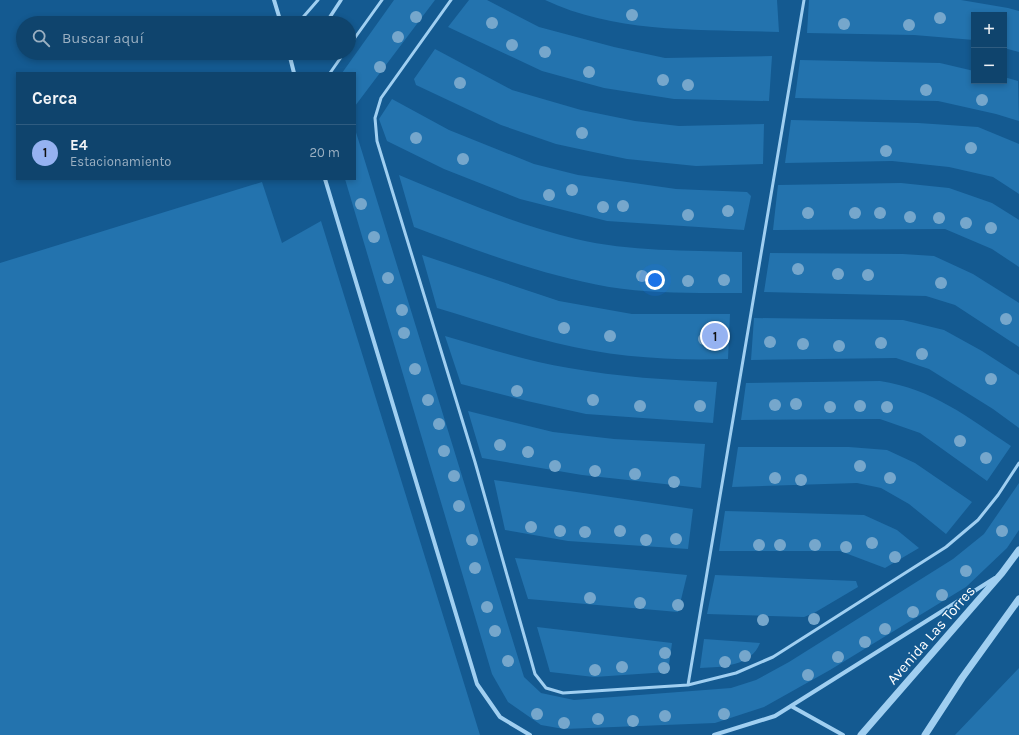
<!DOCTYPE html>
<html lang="es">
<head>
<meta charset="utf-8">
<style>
  body { margin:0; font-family:Karla,sans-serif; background:#184b72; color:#f1f3f6 }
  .controls { position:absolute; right:12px; top:12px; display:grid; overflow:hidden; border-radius:0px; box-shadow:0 2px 6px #0003 }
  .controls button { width:36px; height:36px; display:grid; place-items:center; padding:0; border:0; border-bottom:1px solid #2f5c80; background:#0f446d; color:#f1f3f6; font:20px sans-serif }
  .you { position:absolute; left:655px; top:280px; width:14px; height:14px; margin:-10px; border:3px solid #fff; border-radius:50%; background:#1a73e8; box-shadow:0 0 0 6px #1a73e833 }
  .badge { display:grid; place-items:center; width:26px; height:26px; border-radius:50%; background:#95b2f1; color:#111; font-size:13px; font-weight:700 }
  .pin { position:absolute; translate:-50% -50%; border:2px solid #fff; box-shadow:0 1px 4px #0006 }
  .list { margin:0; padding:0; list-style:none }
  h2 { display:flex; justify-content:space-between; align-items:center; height:52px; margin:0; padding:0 16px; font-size:17px }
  h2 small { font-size:13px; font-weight:400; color:#9bb0c2 }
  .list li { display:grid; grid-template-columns:26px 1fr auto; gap:12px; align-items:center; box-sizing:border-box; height:56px; padding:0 16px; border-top:1px solid #2f5c80 }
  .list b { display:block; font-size:15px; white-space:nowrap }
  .list p { margin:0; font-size:13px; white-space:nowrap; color:#9bb0c2 }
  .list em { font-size:13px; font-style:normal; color:#9bb0c2 }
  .icon { flex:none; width:22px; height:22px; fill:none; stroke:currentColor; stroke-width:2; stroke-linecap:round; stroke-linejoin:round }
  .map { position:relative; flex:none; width:1019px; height:735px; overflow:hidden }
  .search { position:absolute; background:#0f446d; box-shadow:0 2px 6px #0003; left:16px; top:16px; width:340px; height:44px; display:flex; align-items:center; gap:10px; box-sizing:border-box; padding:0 14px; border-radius:22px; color:#9bb0c2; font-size:15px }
  .panel { position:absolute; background:#0f446d; box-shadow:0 2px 6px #0003; left:16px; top:72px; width:340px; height:108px; border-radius:0px }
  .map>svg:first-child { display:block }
  .green { fill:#2373ae }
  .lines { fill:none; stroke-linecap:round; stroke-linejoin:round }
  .service { stroke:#a0cff1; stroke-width:3 }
  .pedestrian { stroke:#a0cff1; stroke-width:3.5 }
  .minor { stroke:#a0cff1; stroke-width:4 }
  .tertiary { stroke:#a0cff1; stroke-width:7 }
  .tree { fill:#76a7cc }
  .labels { text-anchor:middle; stroke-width:3; stroke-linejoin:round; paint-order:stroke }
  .street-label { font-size:15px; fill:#fff; stroke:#145a91 }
</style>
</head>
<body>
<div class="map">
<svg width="1019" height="735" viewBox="0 0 1019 735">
  <rect width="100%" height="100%" fill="#145a91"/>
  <!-- green -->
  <path class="green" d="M394 0H435L355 106V73H342Z
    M469 0H487L539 27 614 47 665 58 772 56 769 101 674 99 604 88 542 71 448 27Z
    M545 0H777L779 32C701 29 617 34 545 0Z
    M809 0H961L1008 8 1019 11V52L1004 48V15H974V40L914 35 807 33Z
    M435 49 512 90 581 110 635 121 679 126 764 124 763 164 696 166 627 159 593 152 556 144 501 125 416 85 414 79Z
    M800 60 940 63 974 71V81H1004V77L1018 81 1019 121 996 114 938 101 795 98Z
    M392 99 449 130 534 164 578 175 676 189 747 192 751 196 744 230 607 221 520 199 444 169 387 141 379 119Z
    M791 120 918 123 978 127 1019 144V194L993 177 949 167 892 161 785 163Z
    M355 129 524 677 541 693 574 700 731 688 756 680 789 662 953 559 984 534 1019 483V530L1007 548 966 587 830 670 764 707 715 723 564 729 541 725 508 702 492 674 345 179H355Z
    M399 175C457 199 514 224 576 239 630 252 687 250 742 252V293C698 293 653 294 609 287 541 275 478 251 414 227Z
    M262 182 282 243 321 221 480 735H0V263Z
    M901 183 949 188 992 203 1019 220V267L992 249 945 229 773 230 778 185Z
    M770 253 903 254 934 256 973 274 1019 303V347L955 305 926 296 764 292Z
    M422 255 559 301 632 314H730L728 359C671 361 612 357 556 343 516 333 477 320 437 308Z
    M754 318 903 320 944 330 982 351 1019 375V428L993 409 929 369 896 358 751 360Z
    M445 336C486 348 527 361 569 368 618 377 668 380 717 382L713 423 586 414 527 401 461 384Z
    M880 381C933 389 967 417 1011 446L987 481 920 433 880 419 741 420 746 383Z
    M468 411 553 432 614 439 705 444 701 488 582 475 482 458Z
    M738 447H849L887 450 915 463 972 502 946 534 909 504 881 488 857 483 732 487Z
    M494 480 693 509 688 549 568 541 505 530Z
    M725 511 864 515 897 530 919 548 885 568 840 551H719Z
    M515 558 687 575 678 612 528 599Z
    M715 575 856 581 858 587 814 613 804 617 707 614Z
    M537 627 672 643 668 672 594 677 550 672Z
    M704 639 760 643C751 666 723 667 700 668Z
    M1019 668V735H955Z"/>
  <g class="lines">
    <!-- service -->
    <path class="service" d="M451 0 381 98 375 118 377 141 475 462 535 674 546 688 563 693 688 685 736 673 773 657 946 547 978 520 998 495 1019 463
      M298 23 318 0
      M349 46 382 0
      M330 73 344 53
      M688 685 804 0"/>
    <!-- pedestrian -->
    <path class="pedestrian" d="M326 23 341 0"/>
    <!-- minor -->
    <path class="minor" d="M274 0 281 23
      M289 53 294 73
      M325 179 477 684 500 717 530 735
      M791 706 843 735
      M714 735 775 716 995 578"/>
    <!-- tertiary -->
    <path class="tertiary" d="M861 735 1002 573 1019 550
      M925 735 962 678 1019 599"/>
  </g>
  <!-- trees -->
  <g class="tree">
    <circle cx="632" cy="15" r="6"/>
    <circle cx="416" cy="17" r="6"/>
    <circle cx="940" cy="18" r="6"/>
    <circle cx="492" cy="23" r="6"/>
    <circle cx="844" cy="24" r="6"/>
    <circle cx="909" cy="25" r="6"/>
    <circle cx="398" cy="37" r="6"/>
    <circle cx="512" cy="45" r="6"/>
    <circle cx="545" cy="52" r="6"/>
    <circle cx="380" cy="67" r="6"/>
    <circle cx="589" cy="72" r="6"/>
    <circle cx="663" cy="80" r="6"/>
    <circle cx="460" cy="83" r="6"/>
    <circle cx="688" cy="85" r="6"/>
    <circle cx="926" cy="90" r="6"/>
    <circle cx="982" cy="100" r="6"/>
    <circle cx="582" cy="133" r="6"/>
    <circle cx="416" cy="138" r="6"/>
    <circle cx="971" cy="148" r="6"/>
    <circle cx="886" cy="151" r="6"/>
    <circle cx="463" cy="159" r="6"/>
    <circle cx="572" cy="190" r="6"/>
    <circle cx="549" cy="195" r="6"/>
    <circle cx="361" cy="204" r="6"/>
    <circle cx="623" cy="206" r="6"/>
    <circle cx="603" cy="207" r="6"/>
    <circle cx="728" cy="211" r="6"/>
    <circle cx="808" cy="213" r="6"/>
    <circle cx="855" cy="213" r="6"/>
    <circle cx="880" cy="213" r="6"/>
    <circle cx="688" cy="215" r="6"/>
    <circle cx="910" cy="217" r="6"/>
    <circle cx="939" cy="218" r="6"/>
    <circle cx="966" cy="223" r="6"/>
    <circle cx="991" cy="228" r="6"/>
    <circle cx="374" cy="237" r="6"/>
    <circle cx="798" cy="269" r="6"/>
    <circle cx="838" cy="274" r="6"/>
    <circle cx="868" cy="275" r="6"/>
    <circle cx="642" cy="276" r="6"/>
    <circle cx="388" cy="278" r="6"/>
    <circle cx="724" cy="280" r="6"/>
    <circle cx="688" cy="281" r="6"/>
    <circle cx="941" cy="283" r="6"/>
    <circle cx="402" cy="310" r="6"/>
    <circle cx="1006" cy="319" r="6"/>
    <circle cx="564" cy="328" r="6"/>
    <circle cx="404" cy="333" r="6"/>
    <circle cx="610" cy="336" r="6"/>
    <circle cx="704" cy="339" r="6"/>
    <circle cx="770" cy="342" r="6"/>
    <circle cx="881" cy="343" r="6"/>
    <circle cx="803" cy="344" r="6"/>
    <circle cx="839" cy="346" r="6"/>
    <circle cx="922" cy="354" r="6"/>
    <circle cx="415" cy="369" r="6"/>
    <circle cx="991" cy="379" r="6"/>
    <circle cx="517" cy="391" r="6"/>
    <circle cx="428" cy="400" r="6"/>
    <circle cx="593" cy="400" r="6"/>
    <circle cx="796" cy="404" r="6"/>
    <circle cx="775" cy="405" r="6"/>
    <circle cx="640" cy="406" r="6"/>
    <circle cx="700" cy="406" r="6"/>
    <circle cx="860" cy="406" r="6"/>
    <circle cx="830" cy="407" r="6"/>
    <circle cx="887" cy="407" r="6"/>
    <circle cx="439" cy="424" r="6"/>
    <circle cx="960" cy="441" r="6"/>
    <circle cx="500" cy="445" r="6"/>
    <circle cx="444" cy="451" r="6"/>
    <circle cx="528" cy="452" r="6"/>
    <circle cx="986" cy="458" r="6"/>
    <circle cx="555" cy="466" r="6"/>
    <circle cx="860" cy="466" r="6"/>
    <circle cx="595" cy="471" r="6"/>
    <circle cx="635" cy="474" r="6"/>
    <circle cx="454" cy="476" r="6"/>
    <circle cx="775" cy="478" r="6"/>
    <circle cx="890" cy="478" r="6"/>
    <circle cx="801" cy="480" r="6"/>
    <circle cx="674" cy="482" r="6"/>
    <circle cx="459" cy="506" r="6"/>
    <circle cx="531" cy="527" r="6"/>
    <circle cx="560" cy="531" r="6"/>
    <circle cx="620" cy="531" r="6"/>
    <circle cx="1002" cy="531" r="6"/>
    <circle cx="585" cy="532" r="6"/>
    <circle cx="676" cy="539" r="6"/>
    <circle cx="472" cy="540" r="6"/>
    <circle cx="646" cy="540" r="6"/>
    <circle cx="872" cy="543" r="6"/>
    <circle cx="759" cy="545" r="6"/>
    <circle cx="780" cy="545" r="6"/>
    <circle cx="815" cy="545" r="6"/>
    <circle cx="846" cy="547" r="6"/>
    <circle cx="895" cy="557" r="6"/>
    <circle cx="475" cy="568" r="6"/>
    <circle cx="966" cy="571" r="6"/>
    <circle cx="942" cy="595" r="6"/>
    <circle cx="590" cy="598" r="6"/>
    <circle cx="640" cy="603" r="6"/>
    <circle cx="678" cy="605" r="6"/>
    <circle cx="487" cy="607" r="6"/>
    <circle cx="913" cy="612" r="6"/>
    <circle cx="814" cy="619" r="6"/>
    <circle cx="763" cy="620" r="6"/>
    <circle cx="885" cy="629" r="6"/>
    <circle cx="495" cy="631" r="6"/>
    <circle cx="865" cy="642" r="6"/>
    <circle cx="665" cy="653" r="6"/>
    <circle cx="745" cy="656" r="6"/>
    <circle cx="838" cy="657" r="6"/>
    <circle cx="508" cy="661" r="6"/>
    <circle cx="725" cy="662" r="6"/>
    <circle cx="622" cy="667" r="6"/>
    <circle cx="664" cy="668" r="6"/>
    <circle cx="595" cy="670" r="6"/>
    <circle cx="808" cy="675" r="6"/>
    <circle cx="537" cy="714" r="6"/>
    <circle cx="724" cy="714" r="6"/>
    <circle cx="665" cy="716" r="6"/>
    <circle cx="598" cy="719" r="6"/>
    <circle cx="633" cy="721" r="6"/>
    <circle cx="564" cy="723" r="6"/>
  </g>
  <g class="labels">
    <!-- street labels -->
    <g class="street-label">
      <text transform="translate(931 635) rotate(-49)" y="5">Avenida Las Torres</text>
    </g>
  </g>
</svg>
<div class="controls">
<button>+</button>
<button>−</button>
</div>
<div class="you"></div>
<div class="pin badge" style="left:715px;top:336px">1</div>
<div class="search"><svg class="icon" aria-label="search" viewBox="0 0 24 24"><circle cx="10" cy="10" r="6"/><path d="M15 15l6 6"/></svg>Buscar aquí</div>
<section class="panel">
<h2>Cerca<small></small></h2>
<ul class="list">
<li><span class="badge">1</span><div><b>E4</b><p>Estacionamiento</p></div><em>20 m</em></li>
</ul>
</section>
</div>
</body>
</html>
